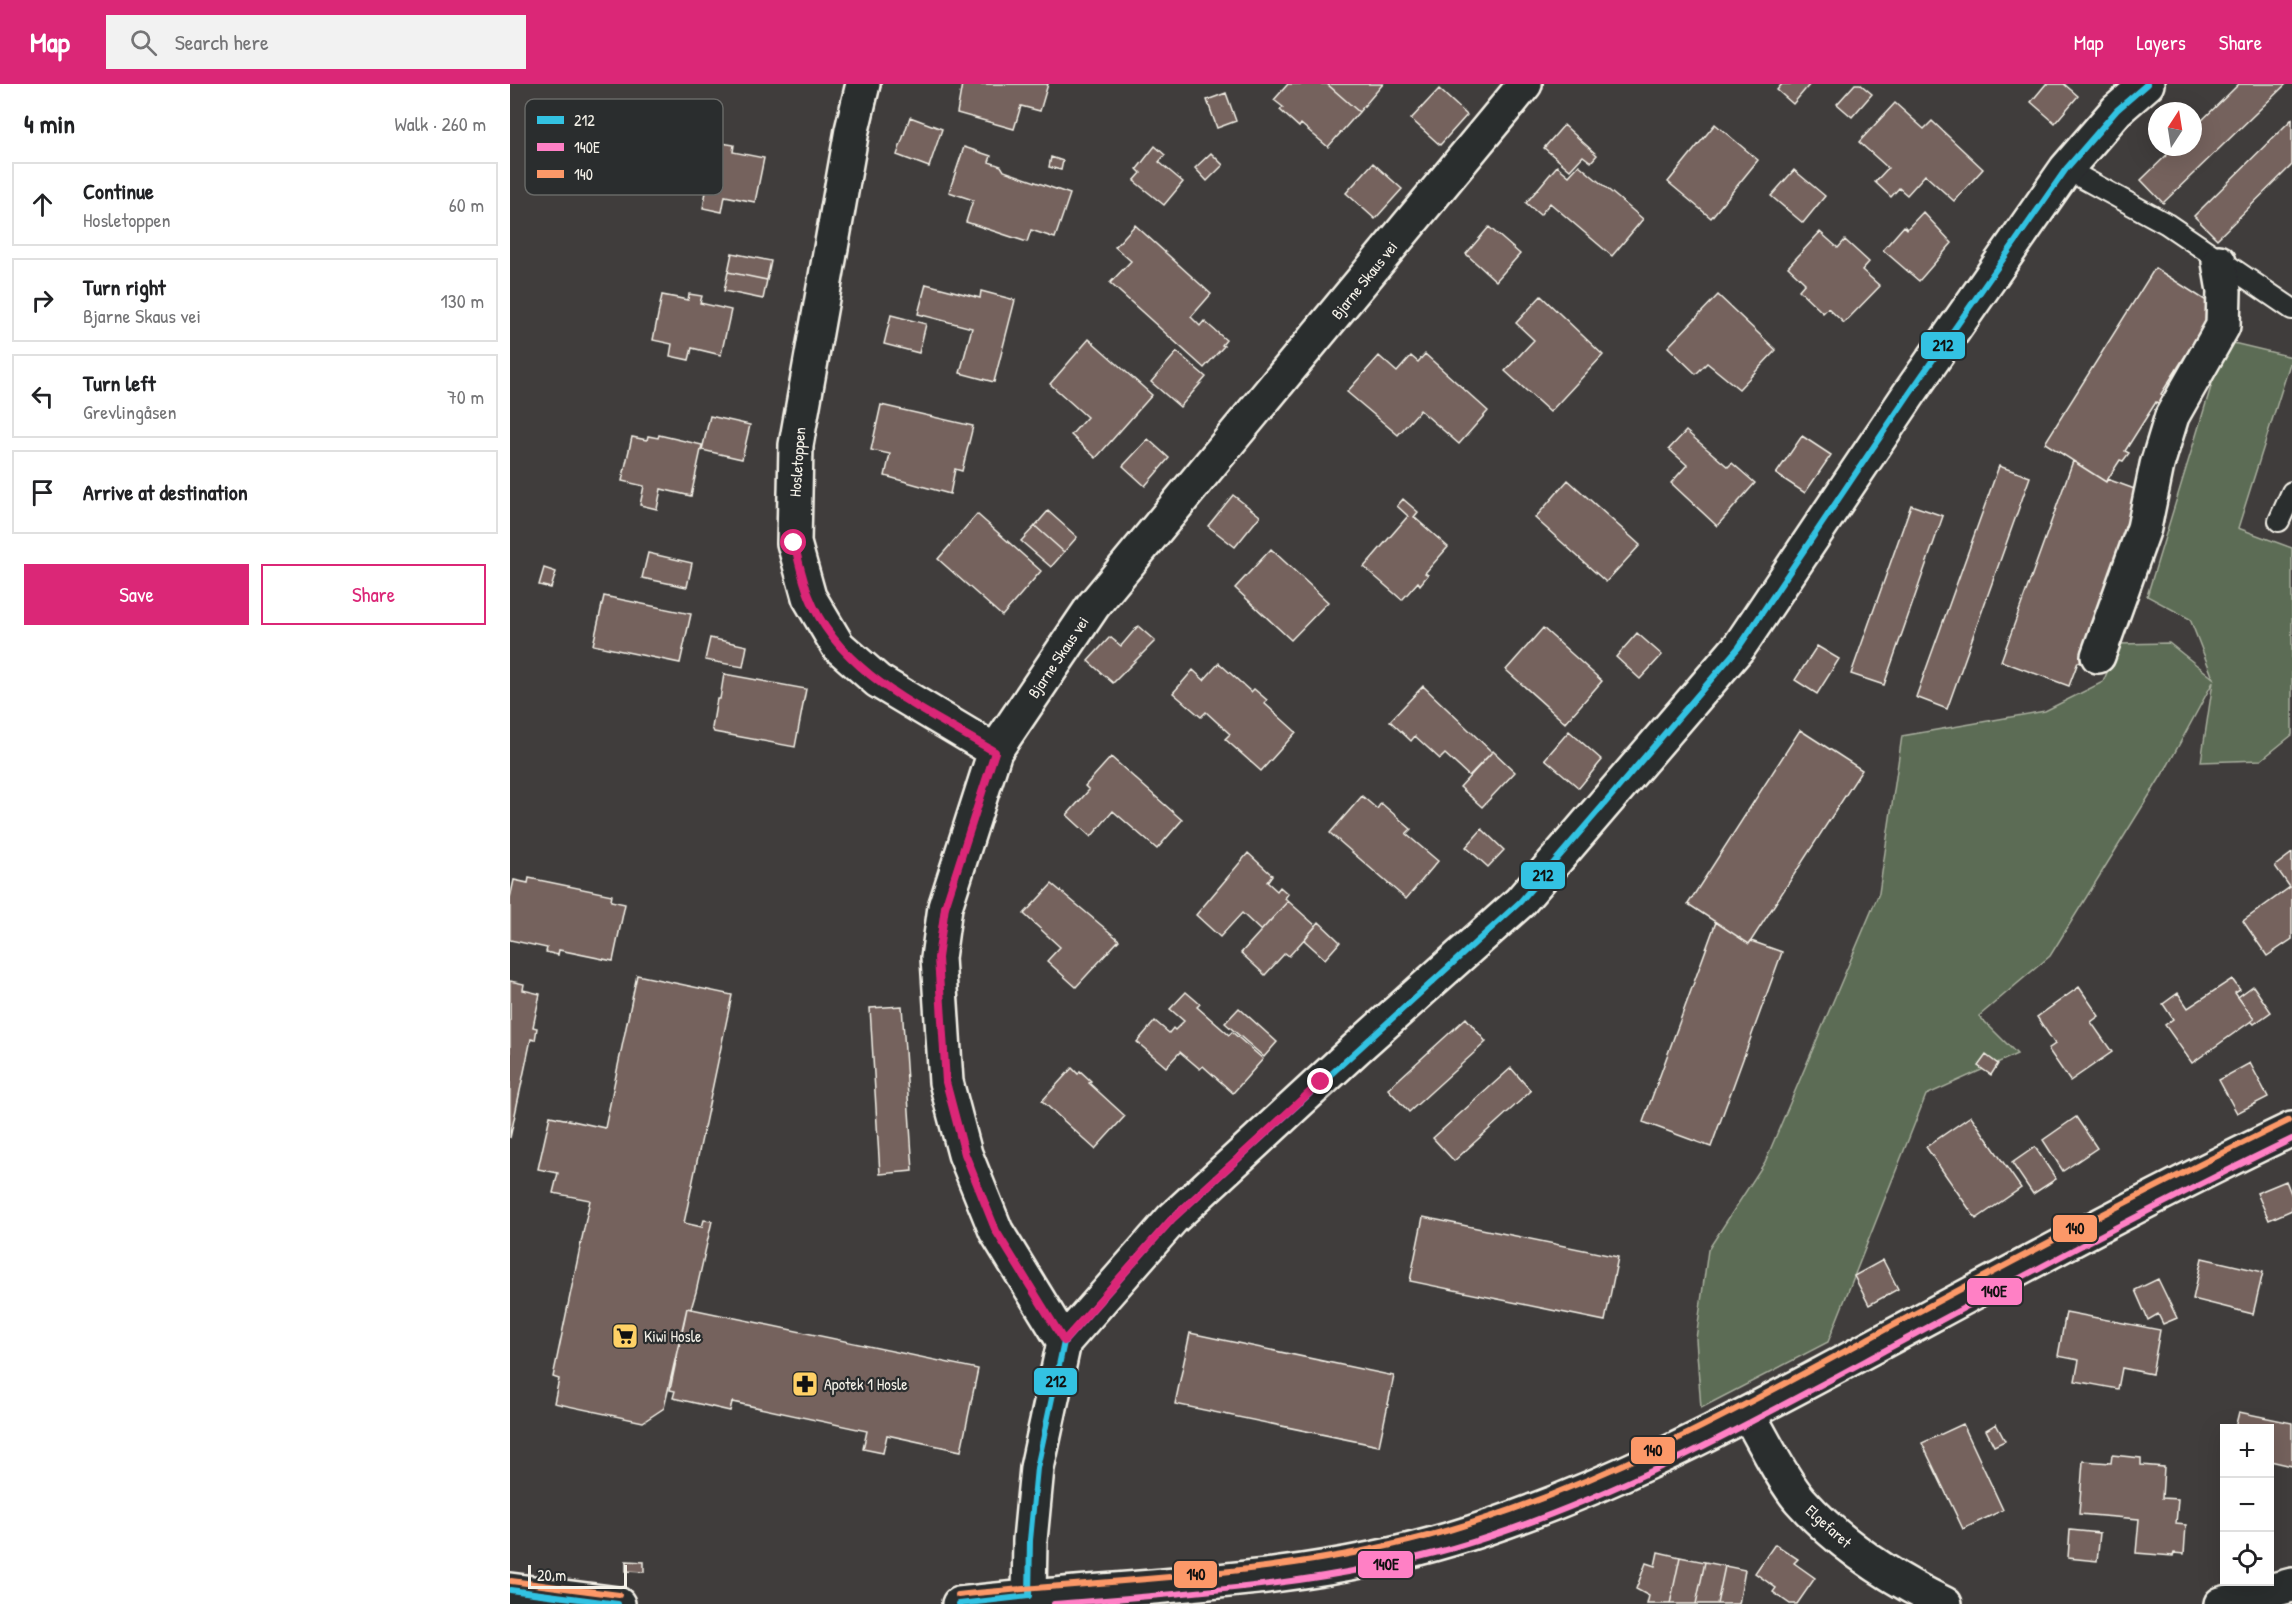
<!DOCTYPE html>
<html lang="en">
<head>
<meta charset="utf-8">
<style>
  body { margin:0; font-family:"Patrick Hand",sans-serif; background:#f2f2f2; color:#202124 }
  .controls { position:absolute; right:18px; bottom:18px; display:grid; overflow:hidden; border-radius:0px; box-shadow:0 6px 24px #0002 }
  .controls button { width:54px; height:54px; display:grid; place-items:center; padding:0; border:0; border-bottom:2px solid #e0e0e0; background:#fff; color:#202124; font:30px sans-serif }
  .compass { position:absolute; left:1638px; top:18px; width:54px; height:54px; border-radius:50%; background:#fff; box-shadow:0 6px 24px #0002; rotate:12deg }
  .scale { position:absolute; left:18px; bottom:15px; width:99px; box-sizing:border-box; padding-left:6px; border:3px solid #f4f1e8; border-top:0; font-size:16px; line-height:21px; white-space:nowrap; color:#f4f1e8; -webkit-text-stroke:4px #2a2d2e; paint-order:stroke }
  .stop { position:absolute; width:18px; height:18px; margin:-14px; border:4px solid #db2777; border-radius:50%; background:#fff }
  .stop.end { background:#db2777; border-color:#fff; box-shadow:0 2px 6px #0008 }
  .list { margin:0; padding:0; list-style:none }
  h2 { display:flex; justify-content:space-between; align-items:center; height:78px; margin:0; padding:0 24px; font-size:26px }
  h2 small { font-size:20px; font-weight:400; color:#757577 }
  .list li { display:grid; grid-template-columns:39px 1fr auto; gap:18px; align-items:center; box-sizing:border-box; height:84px; margin:0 12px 12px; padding:0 12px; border:2px solid #e0e0e0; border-radius:0px }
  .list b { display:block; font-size:22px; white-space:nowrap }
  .list p { margin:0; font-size:20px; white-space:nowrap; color:#757577 }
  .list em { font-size:20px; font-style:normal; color:#757577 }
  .actions { display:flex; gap:12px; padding:18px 24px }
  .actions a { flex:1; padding:14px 0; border:2px solid #db2777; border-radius:0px; text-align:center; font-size:21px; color:#db2777 }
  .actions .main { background:#db2777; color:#fff }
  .icon { flex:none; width:33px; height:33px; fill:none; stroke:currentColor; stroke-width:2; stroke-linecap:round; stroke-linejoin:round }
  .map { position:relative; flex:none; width:1782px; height:1520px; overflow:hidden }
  header { display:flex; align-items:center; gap:36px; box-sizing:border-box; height:84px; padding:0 30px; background:#db2777; color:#fff }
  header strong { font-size:28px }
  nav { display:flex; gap:33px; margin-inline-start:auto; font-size:21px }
  .search { width:420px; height:54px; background:#f2f2f2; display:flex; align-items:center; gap:15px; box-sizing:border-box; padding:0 21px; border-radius:0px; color:#757577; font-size:22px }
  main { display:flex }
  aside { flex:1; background:#fff }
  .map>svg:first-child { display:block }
  .green { fill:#5c6c54; stroke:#a8ae9e; stroke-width:1.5 }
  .building { fill:#74625d; stroke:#f4f1e8; stroke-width:1.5 }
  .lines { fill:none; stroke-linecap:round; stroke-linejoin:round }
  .service-casing { stroke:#f4f1e8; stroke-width:24 }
  .minor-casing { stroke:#f4f1e8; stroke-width:38 }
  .tertiary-casing { stroke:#f4f1e8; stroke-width:38 }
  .service { stroke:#2a2d2e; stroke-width:20 }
  .minor { stroke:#2a2d2e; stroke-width:33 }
  .tertiary { stroke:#2a2d2e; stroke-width:33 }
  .bus-1-casing { stroke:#2a2d2e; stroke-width:10 }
  .bus-2-casing { stroke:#2a2d2e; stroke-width:10 }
  .bus-3-casing { stroke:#2a2d2e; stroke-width:10 }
  .bus-1 { stroke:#33c2e2; stroke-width:6 }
  .bus-2 { stroke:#ff80c5; stroke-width:6 }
  .bus-3 { stroke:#fc9868; stroke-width:6 }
  .route { stroke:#db2777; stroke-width:8 }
  .labels { text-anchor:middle; stroke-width:4.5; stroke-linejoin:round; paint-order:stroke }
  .street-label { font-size:16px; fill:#f4f1e8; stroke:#2a2d2e }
  .poi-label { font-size:16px; fill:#f4f1e8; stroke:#2a2d2e; text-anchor:start }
  .key { fill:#2a2d2e; stroke:#676866; stroke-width:1.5 }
  .key-label { font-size:16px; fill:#f4f1e8 }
  .line-badge { stroke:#2a2d2e; stroke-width:2 }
  .pale-badge-label { font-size:16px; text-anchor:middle; font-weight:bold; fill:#111 }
</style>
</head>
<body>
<header>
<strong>Map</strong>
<div class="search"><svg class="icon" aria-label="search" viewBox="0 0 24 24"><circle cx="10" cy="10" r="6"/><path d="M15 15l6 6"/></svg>Search here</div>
<nav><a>Map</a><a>Layers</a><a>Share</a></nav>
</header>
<main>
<aside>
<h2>4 min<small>Walk · 260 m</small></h2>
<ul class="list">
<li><svg class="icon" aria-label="ahead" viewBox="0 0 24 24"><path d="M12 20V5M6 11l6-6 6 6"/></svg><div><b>Continue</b><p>Hosletoppen</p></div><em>60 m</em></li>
<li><svg class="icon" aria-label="right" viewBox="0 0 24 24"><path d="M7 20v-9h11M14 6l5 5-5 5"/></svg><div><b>Turn right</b><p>Bjarne Skaus vei</p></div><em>130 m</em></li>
<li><svg class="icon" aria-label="left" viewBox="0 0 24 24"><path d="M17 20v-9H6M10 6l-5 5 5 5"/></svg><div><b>Turn left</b><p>Grevlingåsen</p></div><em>70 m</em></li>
<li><svg class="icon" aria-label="arrive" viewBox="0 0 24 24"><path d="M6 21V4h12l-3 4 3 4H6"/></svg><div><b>Arrive at destination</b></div></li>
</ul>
<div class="actions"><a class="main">Save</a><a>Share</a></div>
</aside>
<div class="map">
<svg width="1782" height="1520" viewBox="0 0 1782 1520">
  <rect width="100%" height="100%" fill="#403d3c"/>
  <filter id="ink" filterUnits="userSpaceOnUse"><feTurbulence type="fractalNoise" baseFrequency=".0167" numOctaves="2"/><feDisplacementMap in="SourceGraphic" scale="12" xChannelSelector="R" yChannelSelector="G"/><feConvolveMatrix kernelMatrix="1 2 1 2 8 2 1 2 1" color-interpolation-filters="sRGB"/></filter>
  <g filter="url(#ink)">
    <!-- green -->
    <path class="green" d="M1715 257 1782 273 1728 444 1782 464V651L1751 676 1691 678 1703 598 1658 681 1540 872 1469 932 1507 970 1416 1011 1318 1258 1191 1324 1186 1255 1198 1166 1255 1078 1369 809 1392 652 1535 627 1593 598 1609 560 1659 559 1703 594 1680 535 1637 512Z"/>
    <!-- building -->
    <path class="building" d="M452 0H538L530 27 511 22 504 45 447 29Z
      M778 0H817L849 28 818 63 791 40 789 43 770 26 773 23 764 16Z
      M817 0H873L849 28Z
      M1272 0H1300L1283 20 1267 6Z
      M1345 0H1350L1362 10 1342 33 1327 20Z
      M1536 0H1554L1568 12 1545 39 1521 18Z
      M1729 0H1776L1653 119 1631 96 1665 63H1683V45Z
      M929 5 957 31 930 61 901 35Z
      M716 9 726 37 707 44 697 16Z
      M1385 19 1414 45 1422 37 1473 85 1444 117 1415 91 1397 111 1389 104 1381 113 1365 98 1378 84 1349 58Z
      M400 33 432 45 419 83 387 71Z
      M1782 35V81L1707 155 1684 132Z
      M1205 40 1248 76 1201 134 1158 98Z
      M1054 41 1087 71 1081 78 1073 72 1060 86 1034 64Z
      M212 59 224 61 223 68 254 74 245 118 215 112 212 128 193 124 196 108 176 104 185 60 210 65Z
      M645 62 655 71 649 78 673 98 654 121 624 97 631 89 627 85Z
      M454 63 481 72 479 78 491 82 494 87 560 110 545 154 521 146 517 158 456 138 463 116 439 108Z
      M701 69 713 81 697 97 685 84Z
      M541 73 553 77 551 86 539 83Z
      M863 79 892 105 865 135 836 109Z
      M1069 81 1133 135 1102 172 1040 119 1030 131 1016 119 1047 82 1059 92Z
      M1284 86 1315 112 1293 139 1261 112Z
      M1413 128 1442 159 1409 197 1373 166 1394 142 1397 145Z
      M625 141 701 210 681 233 690 242 694 237 716 256 712 261 714 262 694 284 600 199 621 177 605 163Z
      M979 143 1010 170 986 197 956 170Z
      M1310 148 1328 164 1335 156 1359 178 1352 186 1370 202 1334 239 1318 224 1313 229 1289 206 1295 199 1278 183Z
      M222 169 261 177 257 196 218 188Z
      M1645 184 1706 223 1688 253 1691 254 1686 263 1682 261 1651 310 1655 312 1650 320 1646 318 1615 367 1619 369 1613 377 1610 376 1596 398 1535 359Z
      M218 188 257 196 253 215 214 207Z
      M416 200 470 214 471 207 505 216 484 298 450 289 462 244 408 230Z
      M179 210 192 212 190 219 221 226 211 271 182 264 179 276 160 272 162 260 143 256 152 211 178 216Z
      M1208 211 1266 266 1229 305 1197 279 1186 290 1158 263Z
      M1031 212 1093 271 1040 328 995 287 1024 256 1006 239Z
      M381 231 416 240 409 269 374 260Z
      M579 255 642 311 586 374 561 351 577 333 540 300Z
      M667 268 696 293 670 323 641 298Z
      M915 270 978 327 949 360 910 326 888 351 837 308 869 272 887 288 901 272 908 278Z
      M371 321 463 342 452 387 445 385 440 410 375 392 380 370 361 366Z
      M200 332 240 341 232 375 192 366Z
      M1176 347 1218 383 1222 379 1245 399 1207 442 1161 399 1177 381 1159 365Z
      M149 351 192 361 181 412 151 405 147 425 130 421 134 402 112 397 122 353 137 356 138 352 148 354Z
      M1292 352 1321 371 1295 409 1266 390Z
      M638 355 659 374 635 402 613 382Z
      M1563 377 1596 398 1597 395 1630 407 1595 504 1598 505 1595 515 1591 514 1572 568 1575 569 1572 579 1568 578 1559 602 1491 577Z
      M1489 382 1520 393 1437 625 1406 613Z
      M1058 396 1130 461 1096 498 1025 434Z
      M723 411 750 432 725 463 698 442Z
      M893 415 908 428 904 433 938 463 915 489 918 491 910 501 908 498 892 516 854 483 898 432 887 422Z
      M1401 421 1433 432 1374 601 1341 590Z
      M538 427 567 453 554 468 525 442Z
      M467 430 531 487 492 532 428 475Z
      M525 442 554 468 541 483 511 457Z
      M761 465 818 518 781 556 725 504Z
      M138 469 182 479 177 503 132 494Z
      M34 484 46 488 41 504 29 501Z
      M94 512 181 530 170 579 83 561Z
      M628 542 645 557 603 599 578 577 600 553 611 562Z
      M1033 544 1092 597 1055 639 996 586Z
      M1127 549 1152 571 1130 595 1106 573Z
      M200 554 237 562 233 583 195 576Z
      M1307 562 1329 575 1307 610 1285 596Z
      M709 579 741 608 744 605 757 616 754 619 786 648 751 687 715 655 720 650 696 628 691 633 663 609 683 586 694 596Z
      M214 590 296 605 285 663 204 648 202 644 207 615H210Z
      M913 602 982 668 959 692 935 670 930 675 905 652 901 657 880 637Z
      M1290 646 1352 686 1239 860 1178 820Z
      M1059 647 1092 676 1069 704 1035 675Z
      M983 667 1005 688 972 723 950 703Z
      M601 673 672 736 647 765 603 727 581 753 557 731 579 706 575 702Z
      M852 712 867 725 871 719 901 745 896 750 928 777 896 815 820 749Z
      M972 745 994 766 978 783 956 763Z
      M738 769 762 791 757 798 767 807 770 803 778 810 775 814 778 817 751 847 732 829 710 853 686 831Z
      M1782 769V855L1757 872 1733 837 1780 803 1765 782Z
      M19 794 102 811 101 817 115 820 103 877 49 866 48 871 36 868 37 864 0 856V814L4 796 18 799Z
      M542 800 609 856 566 903 537 877 550 863 514 830Z
      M778 817 806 842 779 872 775 869 755 891 731 869Z
      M809 838 830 858 815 875 794 856Z
      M1206 838 1239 860 1241 857 1272 868 1201 1063 1133 1038Z
      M127 891 222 911 174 1139 192 1143 194 1136 202 1137 186 1208 181 1225 177 1224 154 1324 133 1338 44 1319 49 1295 43 1293 80 1116 43 1109 48 1089 28 1085 40 1032 95 1044Z
      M1722 895 1730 906 1725 909 1744 935 1682 979 1655 941 1663 935 1653 920 1668 909 1678 924Z
      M0 897 14 900 13 906 30 910 23 943 27 944 25 956 21 955 0 1054Z
      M1743 902 1761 928 1744 940 1741 937 1744 935 1728 913Z
      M1569 903 1589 932 1581 938 1602 968 1560 997 1538 965 1545 960 1527 933Z
      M676 908 690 920 687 923 719 951 722 948 753 975 723 1009 693 982 690 985 670 968 656 983 627 958 645 937 659 949 663 944 665 946 674 937 660 925Z
      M392 922 403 1087 370 1090 360 924Z
      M729 924 767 958 754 973 715 939Z
      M956 934 976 958 899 1028 878 1005Z
      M1476 971 1488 980 1481 991 1468 982Z
      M1740 979 1758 1013 1727 1029 1709 996Z
      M562 984 568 990 570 987 581 997 579 999 615 1032 585 1065 532 1017Z
      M1001 984 1021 1007 944 1077 923 1054Z
      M1461 1032 1511 1104 1466 1135 1416 1063Z
      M1566 1033 1587 1064 1553 1087 1533 1056Z
      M1525 1063 1546 1095 1523 1110 1502 1079Z
      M1776 1097 1782 1112V1126L1759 1136 1747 1109Z
      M913 1133 1108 1173 1095 1237 900 1197Z
      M1692 1174 1753 1188 1743 1230 1683 1215Z
      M1373 1176 1388 1205 1359 1221 1344 1192Z
      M1648 1195 1667 1234 1653 1240 1648 1230 1638 1236 1625 1206Z
      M177 1224 468 1285 451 1367 377 1351 373 1369 353 1365 357 1347 222 1318 220 1327 163 1314 165 1307 160 1306Z
      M1556 1228 1650 1246 1642 1290 1612 1284 1608 1305 1565 1297 1569 1276 1548 1272Z
      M680 1249 884 1292 869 1362 665 1320Z
      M1729 1328 1782 1339V1382L1760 1377V1344H1725Z
      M1453 1340 1493 1426 1453 1445 1412 1359Z
      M1486 1340 1495 1357 1484 1362 1476 1346Z
      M1602 1371 1631 1374V1381L1654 1383 1652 1414 1668 1415 1666 1440 1676 1441 1674 1470 1664 1469 1663 1472 1626 1469 1629 1435 1569 1430 1573 1377 1601 1379Z
      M1560 1446 1590 1449 1587 1477 1558 1474Z
      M1265 1460 1288 1475 1284 1479 1305 1494 1287 1520H1280L1263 1508 1266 1504 1245 1489Z
      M1148 1468 1170 1473 1160 1520H1137L1139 1512 1126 1505 1136 1479 1145 1482Z
      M1170 1473 1195 1478 1186 1520H1160Z
      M116 1477 134 1478V1488L116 1487Z
      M1195 1478 1215 1482 1207 1520H1186Z
      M1215 1482 1235 1486 1229 1520H1207Z"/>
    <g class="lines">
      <defs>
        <path id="service" d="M1556 85 1657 140 1782 225
          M1769 437 1782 408"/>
        <path id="minor" d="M353 0 342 46 286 361 284 459 299 513 328 562 368 597 485 667
          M1588 572 1634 444 1647 381 1662 332 1713 242 1714 207 1709 178
          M554 1258 486 1147 455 1070 436 998 428 874 435 823 485 667 583 522 1015 0
          M1238 1330C1253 1355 1272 1395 1290 1416 1329 1460 1383 1495 1435 1520
          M519 1512 520 1456 527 1384 554 1258 662 1135 847 964 1010 818 1229 563 1399 310 1556 85 1607 26 1637 0
          M1711 1520 1782 1501"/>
        <path id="tertiary" d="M0 1506 108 1520
          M449 1520C613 1501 781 1503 941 1455 1091 1410 1229 1335 1366 1261 1504 1187 1641 1112 1782 1045"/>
      </defs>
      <!-- service casing -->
      <use href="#service" class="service-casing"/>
      <!-- minor casing -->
      <use href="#minor" class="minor-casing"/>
      <!-- tertiary casing -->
      <use href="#tertiary" class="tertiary-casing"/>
      <!-- service -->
      <use href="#service" class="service"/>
      <!-- minor -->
      <use href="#minor" class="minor"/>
      <!-- tertiary -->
      <use href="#tertiary" class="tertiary"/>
      <defs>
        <path id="bus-1" d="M0 1506 108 1520
          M449 1520 519 1512 520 1456 527 1384 554 1258 662 1135 1010 818 1229 563 1399 310 1556 85 1607 26 1637 0"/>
        <path id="bus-2" d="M544 1520C678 1509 813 1501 943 1464 1093 1420 1233 1343 1370 1269 1506 1196 1643 1122 1782 1055"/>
        <path id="bus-3" d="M1 1497 109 1511
          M448 1511C612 1494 780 1493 939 1446 1089 1402 1227 1326 1363 1252 1501 1178 1638 1105 1778 1037"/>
      </defs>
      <!-- bus-1 casing -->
      <use href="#bus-1" class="bus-1-casing"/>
      <!-- bus-2 casing -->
      <use href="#bus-2" class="bus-2-casing"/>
      <!-- bus-3 casing -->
      <use href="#bus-3" class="bus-3-casing"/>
      <!-- bus-1 -->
      <use href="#bus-1" class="bus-1"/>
      <!-- bus-2 -->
      <use href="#bus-2" class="bus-2"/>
      <!-- bus-3 -->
      <use href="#bus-3" class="bus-3"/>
    </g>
  </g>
  <g class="lines" filter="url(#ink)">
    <!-- route -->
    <path class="route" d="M284 459C289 477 292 495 299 512 329 590 417 627 485 668L435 823 428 874 436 998 455 1070 486 1147 554 1257 662 1135 811 998"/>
  </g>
  <!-- icons -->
  <defs>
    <symbol id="supermarket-square" viewBox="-11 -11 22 22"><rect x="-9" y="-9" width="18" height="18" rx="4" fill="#ffd166" stroke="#2a2d2e"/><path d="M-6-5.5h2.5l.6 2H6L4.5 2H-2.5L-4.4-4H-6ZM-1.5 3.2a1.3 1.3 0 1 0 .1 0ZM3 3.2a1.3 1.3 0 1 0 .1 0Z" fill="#111"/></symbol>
    <symbol id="pharmacy-square" viewBox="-11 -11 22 22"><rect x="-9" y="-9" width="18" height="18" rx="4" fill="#ffd166" stroke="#2a2d2e"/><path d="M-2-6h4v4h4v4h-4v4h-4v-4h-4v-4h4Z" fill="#111"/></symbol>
  </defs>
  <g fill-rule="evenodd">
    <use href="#supermarket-square" x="100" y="1237" width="30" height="30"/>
    <use href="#pharmacy-square" x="280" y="1285" width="30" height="30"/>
  </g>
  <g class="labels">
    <!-- street labels -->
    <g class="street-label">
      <text transform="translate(854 196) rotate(-51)" y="6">Bjarne Skaus vei</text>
      <text transform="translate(287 378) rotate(-86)" y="6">Hosletoppen</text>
      <text transform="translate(548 573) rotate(-56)" y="6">Bjarne Skaus vei</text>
      <text transform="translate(1319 1442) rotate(42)" y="6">Elgefaret</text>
    </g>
    <!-- poi labels -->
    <g class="poi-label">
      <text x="134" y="1258">Kiwi Hosle</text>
      <text x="314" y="1306">Apotek 1 Hosle</text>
    </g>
  </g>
  <!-- legend -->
  <rect x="15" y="15" width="198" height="96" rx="9" class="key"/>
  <rect x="27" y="32" width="27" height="8" fill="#33c2e2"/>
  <rect x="27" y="59" width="27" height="8" fill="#ff80c5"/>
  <rect x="27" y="86" width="27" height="8" fill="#fc9868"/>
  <g class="key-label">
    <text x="64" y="42">212</text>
    <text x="64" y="69">140E</text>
    <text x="64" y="96">140</text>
  </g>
  <g class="line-badge">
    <rect x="1410" y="247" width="46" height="29" rx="6" fill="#33c2e2"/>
    <rect x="1010" y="777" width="46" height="29" rx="6" fill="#33c2e2"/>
    <rect x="1542" y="1130" width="46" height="29" rx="6" fill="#fc9868"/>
    <rect x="1456" y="1193" width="57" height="29" rx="6" fill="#ff80c5"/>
    <rect x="523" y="1283" width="45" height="29" rx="6" fill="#33c2e2"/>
    <rect x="1120" y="1352" width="46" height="29" rx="6" fill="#fc9868"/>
    <rect x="847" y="1466" width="57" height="29" rx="6" fill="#ff80c5"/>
    <rect x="663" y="1476" width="45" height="29" rx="6" fill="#fc9868"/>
  </g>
  <g class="pale-badge-label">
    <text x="1433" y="267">212</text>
    <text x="1033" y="797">212</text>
    <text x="1565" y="1150">140</text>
    <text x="1484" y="1213">140E</text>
    <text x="546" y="1303">212</text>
    <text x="1143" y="1372">140</text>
    <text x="876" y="1486">140E</text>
    <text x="686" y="1496">140</text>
  </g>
</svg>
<div class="controls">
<button>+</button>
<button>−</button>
<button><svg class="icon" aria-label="locate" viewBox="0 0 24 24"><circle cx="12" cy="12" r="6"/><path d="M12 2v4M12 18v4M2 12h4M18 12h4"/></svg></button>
</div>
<svg class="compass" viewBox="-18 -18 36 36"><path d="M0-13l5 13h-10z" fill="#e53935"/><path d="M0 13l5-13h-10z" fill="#757577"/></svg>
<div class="scale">20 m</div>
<div class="stop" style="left:284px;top:459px"></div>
<div class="stop end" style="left:811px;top:998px"></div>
</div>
</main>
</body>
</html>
